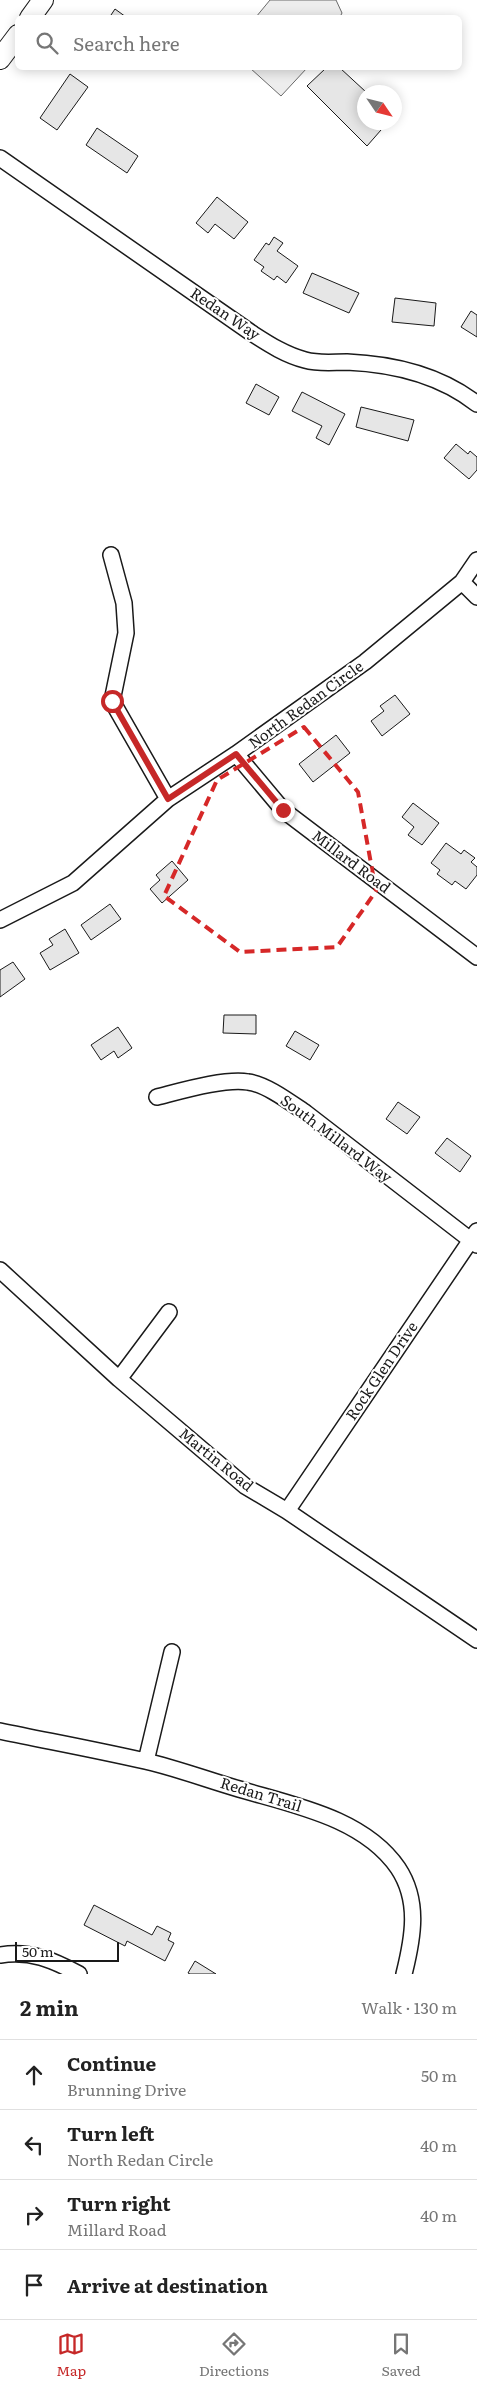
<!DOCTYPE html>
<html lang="en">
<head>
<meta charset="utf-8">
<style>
  body { margin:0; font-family:Literata,serif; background:#f2f2f2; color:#222 }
  .compass { position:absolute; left:357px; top:85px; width:45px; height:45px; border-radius:50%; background:#fff; box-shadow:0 2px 12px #0003; rotate:125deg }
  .scale { position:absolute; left:15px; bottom:12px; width:104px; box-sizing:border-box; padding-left:5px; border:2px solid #1a1a1a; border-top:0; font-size:14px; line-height:18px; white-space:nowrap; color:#1a1a1a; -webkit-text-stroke:4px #fff; paint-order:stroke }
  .stop { position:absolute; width:15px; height:15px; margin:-11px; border:4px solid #c62828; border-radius:50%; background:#fff }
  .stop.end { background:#c62828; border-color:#fff; box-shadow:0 1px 5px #0008 }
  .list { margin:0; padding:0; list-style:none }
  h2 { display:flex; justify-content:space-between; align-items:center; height:65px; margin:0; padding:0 20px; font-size:21px }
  h2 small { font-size:16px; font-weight:400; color:#767676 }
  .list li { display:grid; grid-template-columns:32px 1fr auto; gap:15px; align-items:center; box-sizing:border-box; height:70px; padding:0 20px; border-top:1px solid #e0e0e0 }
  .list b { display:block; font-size:19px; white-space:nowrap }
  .list p { margin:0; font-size:16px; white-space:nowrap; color:#767676 }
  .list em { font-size:16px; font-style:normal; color:#767676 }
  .icon { flex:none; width:28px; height:28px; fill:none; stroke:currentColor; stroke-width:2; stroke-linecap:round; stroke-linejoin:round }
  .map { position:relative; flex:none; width:477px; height:1974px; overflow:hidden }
  .search { position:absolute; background:#fff; box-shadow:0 2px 12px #0003; left:15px; right:15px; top:15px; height:55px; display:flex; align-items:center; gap:12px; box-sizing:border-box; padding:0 18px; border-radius:8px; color:#767676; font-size:19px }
  .sheet { height:345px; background:#fff }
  nav { display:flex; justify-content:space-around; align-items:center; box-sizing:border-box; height:70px; border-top:1px solid #e0e0e0; background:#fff; font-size:14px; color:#767676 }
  nav a { display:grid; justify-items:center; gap:2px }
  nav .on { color:#c62828 }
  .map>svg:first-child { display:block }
  .parking { fill:#ededed; stroke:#6a6a6a }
  .building { fill:#e6e6e6; stroke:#1a1a1a }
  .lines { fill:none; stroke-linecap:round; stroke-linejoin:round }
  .minor-casing { stroke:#1a1a1a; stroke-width:18 }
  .major-casing { stroke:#1a1a1a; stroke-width:22 }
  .minor { stroke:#fff; stroke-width:15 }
  .major { stroke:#fff; stroke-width:20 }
  .route { stroke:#c62828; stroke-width:6 }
  .marked { fill:none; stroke:#d62828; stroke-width:4; stroke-dasharray:10 6; stroke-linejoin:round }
  .labels { text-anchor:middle; stroke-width:4; stroke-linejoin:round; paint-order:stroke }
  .street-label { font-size:15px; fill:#1a1a1a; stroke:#fff }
</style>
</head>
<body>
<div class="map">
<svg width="477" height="1974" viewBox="0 0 477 1974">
  <rect width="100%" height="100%" fill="#fff"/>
  <!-- parking -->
  <path class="parking" d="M270 0H336L342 13 340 17H256Z
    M250 68H307L281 96Z"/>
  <!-- building -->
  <path class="building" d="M115 9 126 17V18H109Z
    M326 68H340L366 92 364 122H388L367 146 307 86Z
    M70 74 88 87 57 130 40 118Z
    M97 128 138 156 127 173 86 145Z
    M217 197 248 222 234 239 215 224 208 233 196 223Z
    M274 237 283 243 277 251 298 266 286 283 277 276 274 280 261 271 264 267 254 260 266 243 269 245Z
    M312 273 359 293 349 313 303 293Z
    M395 298 436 303 434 326 392 322Z
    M471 311 477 315V337L461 327Z
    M256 384 279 397 269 415 246 403Z
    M302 392 345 414 329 445 316 438 322 426 292 411Z
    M361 407 414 420 408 441 356 427Z
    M456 444 468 454 470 451 477 457V470L469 479 444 458Z
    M395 695 410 714 382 736 371 721 384 711 380 706Z
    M336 735 350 753 313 782 299 764Z
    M413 803 439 823 422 845 408 835 414 827 402 817Z
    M446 843 461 854 464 850 475 858 471 862 477 867V875L466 889 455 881 452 885 437 874 440 870 431 863Z
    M172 861 188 880 162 903 150 889 160 880 156 875Z
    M110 904 121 919 91 940 81 925Z
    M65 929 79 953 50 970 40 953 53 945 49 939Z
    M13 962 25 979 0 997V970Z
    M224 1015H256V1034L223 1033Z
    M118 1027 132 1048 118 1058 114 1051 101 1060 91 1045Z
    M295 1031 319 1045 310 1060 286 1046Z
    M398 1102 420 1117 407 1134 386 1119Z
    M447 1138 471 1156 460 1172 435 1153Z
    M94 1905 152 1935 157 1926 171 1933 168 1940 174 1943 165 1961 127 1941 125 1946 84 1925Z
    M195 1961 216 1974H190L188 1973Z"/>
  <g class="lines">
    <defs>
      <path id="minor" d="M0 158 253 334C270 345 286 355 305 360 319 364 333 362 347 362 393 364 440 375 477 404
        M111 555 124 603 126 633 112 701 168 799
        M462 582 477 597
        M236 754 283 810 477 957
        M0 920 73 883 168 799 236 754 365 662 462 582 477 560
        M157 1097C181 1091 225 1078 248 1082 266 1084 291 1103 306 1113L477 1245
        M0 1270 119 1379 245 1486 287 1511 477 1640
        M119 1379 169 1312
        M287 1511 477 1231
        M0 1731C48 1741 97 1750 145 1761 176 1768 208 1780 239 1789 293 1805 364 1818 398 1868 420 1901 413 1938 404 1974
        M146 1761 172 1652
        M0 1955C30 1950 53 1960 79 1974"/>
      <path id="major" d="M30 18 43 0
        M0 59 18 35"/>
    </defs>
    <!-- minor casing -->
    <use href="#minor" class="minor-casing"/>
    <!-- major casing -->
    <use href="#major" class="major-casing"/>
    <!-- minor -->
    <use href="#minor" class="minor"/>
    <!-- major -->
    <use href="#major" class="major"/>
  </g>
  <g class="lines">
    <!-- route -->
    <path class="route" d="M112 701 168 799 236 754 283 810"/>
  </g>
  <!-- marked area -->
  <path class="marked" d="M304 727 358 792 376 891 337 947 240 952 164 896 217 780Z"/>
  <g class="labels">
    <!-- street labels -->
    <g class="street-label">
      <text transform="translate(225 314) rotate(34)" y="5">Redan Way</text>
      <text transform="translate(306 705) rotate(-36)" y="5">North Redan Circle</text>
      <text transform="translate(351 862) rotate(37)" y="5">Millard Road</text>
      <text transform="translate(336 1139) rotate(37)" y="5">South Millard Way</text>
      <text transform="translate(382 1371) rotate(-56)" y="5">Rock Glen Drive</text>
      <text transform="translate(216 1460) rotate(39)" y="5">Martin Road</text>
      <text transform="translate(261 1795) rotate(17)" y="5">Redan Trail</text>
    </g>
  </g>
</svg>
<svg class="compass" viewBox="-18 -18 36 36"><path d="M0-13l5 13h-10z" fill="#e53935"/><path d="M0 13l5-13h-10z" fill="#767676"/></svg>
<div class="scale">50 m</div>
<div class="stop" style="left:112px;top:701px"></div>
<div class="stop end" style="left:283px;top:810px"></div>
<div class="search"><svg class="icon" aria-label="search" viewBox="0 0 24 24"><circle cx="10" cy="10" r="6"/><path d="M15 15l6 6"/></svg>Search here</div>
</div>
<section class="sheet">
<h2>2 min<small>Walk · 130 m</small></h2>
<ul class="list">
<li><svg class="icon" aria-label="ahead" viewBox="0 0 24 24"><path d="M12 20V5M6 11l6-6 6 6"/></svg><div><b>Continue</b><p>Brunning Drive</p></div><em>50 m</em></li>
<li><svg class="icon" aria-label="left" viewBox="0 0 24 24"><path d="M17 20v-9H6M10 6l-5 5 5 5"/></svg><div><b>Turn left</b><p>North Redan Circle</p></div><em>40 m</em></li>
<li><svg class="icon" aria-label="right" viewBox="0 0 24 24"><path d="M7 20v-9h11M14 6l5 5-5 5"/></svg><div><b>Turn right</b><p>Millard Road</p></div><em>40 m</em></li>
<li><svg class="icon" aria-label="arrive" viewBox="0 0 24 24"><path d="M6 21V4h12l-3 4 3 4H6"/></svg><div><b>Arrive at destination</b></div></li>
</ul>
</section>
<nav>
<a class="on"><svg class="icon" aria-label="map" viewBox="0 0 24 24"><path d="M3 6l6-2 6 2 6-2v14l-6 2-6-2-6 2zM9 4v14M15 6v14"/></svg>Map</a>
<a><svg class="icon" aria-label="directions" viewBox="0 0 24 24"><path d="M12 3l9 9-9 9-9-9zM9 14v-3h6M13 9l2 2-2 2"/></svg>Directions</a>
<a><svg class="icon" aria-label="saved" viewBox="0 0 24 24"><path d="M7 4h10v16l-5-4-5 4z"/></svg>Saved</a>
</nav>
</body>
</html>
